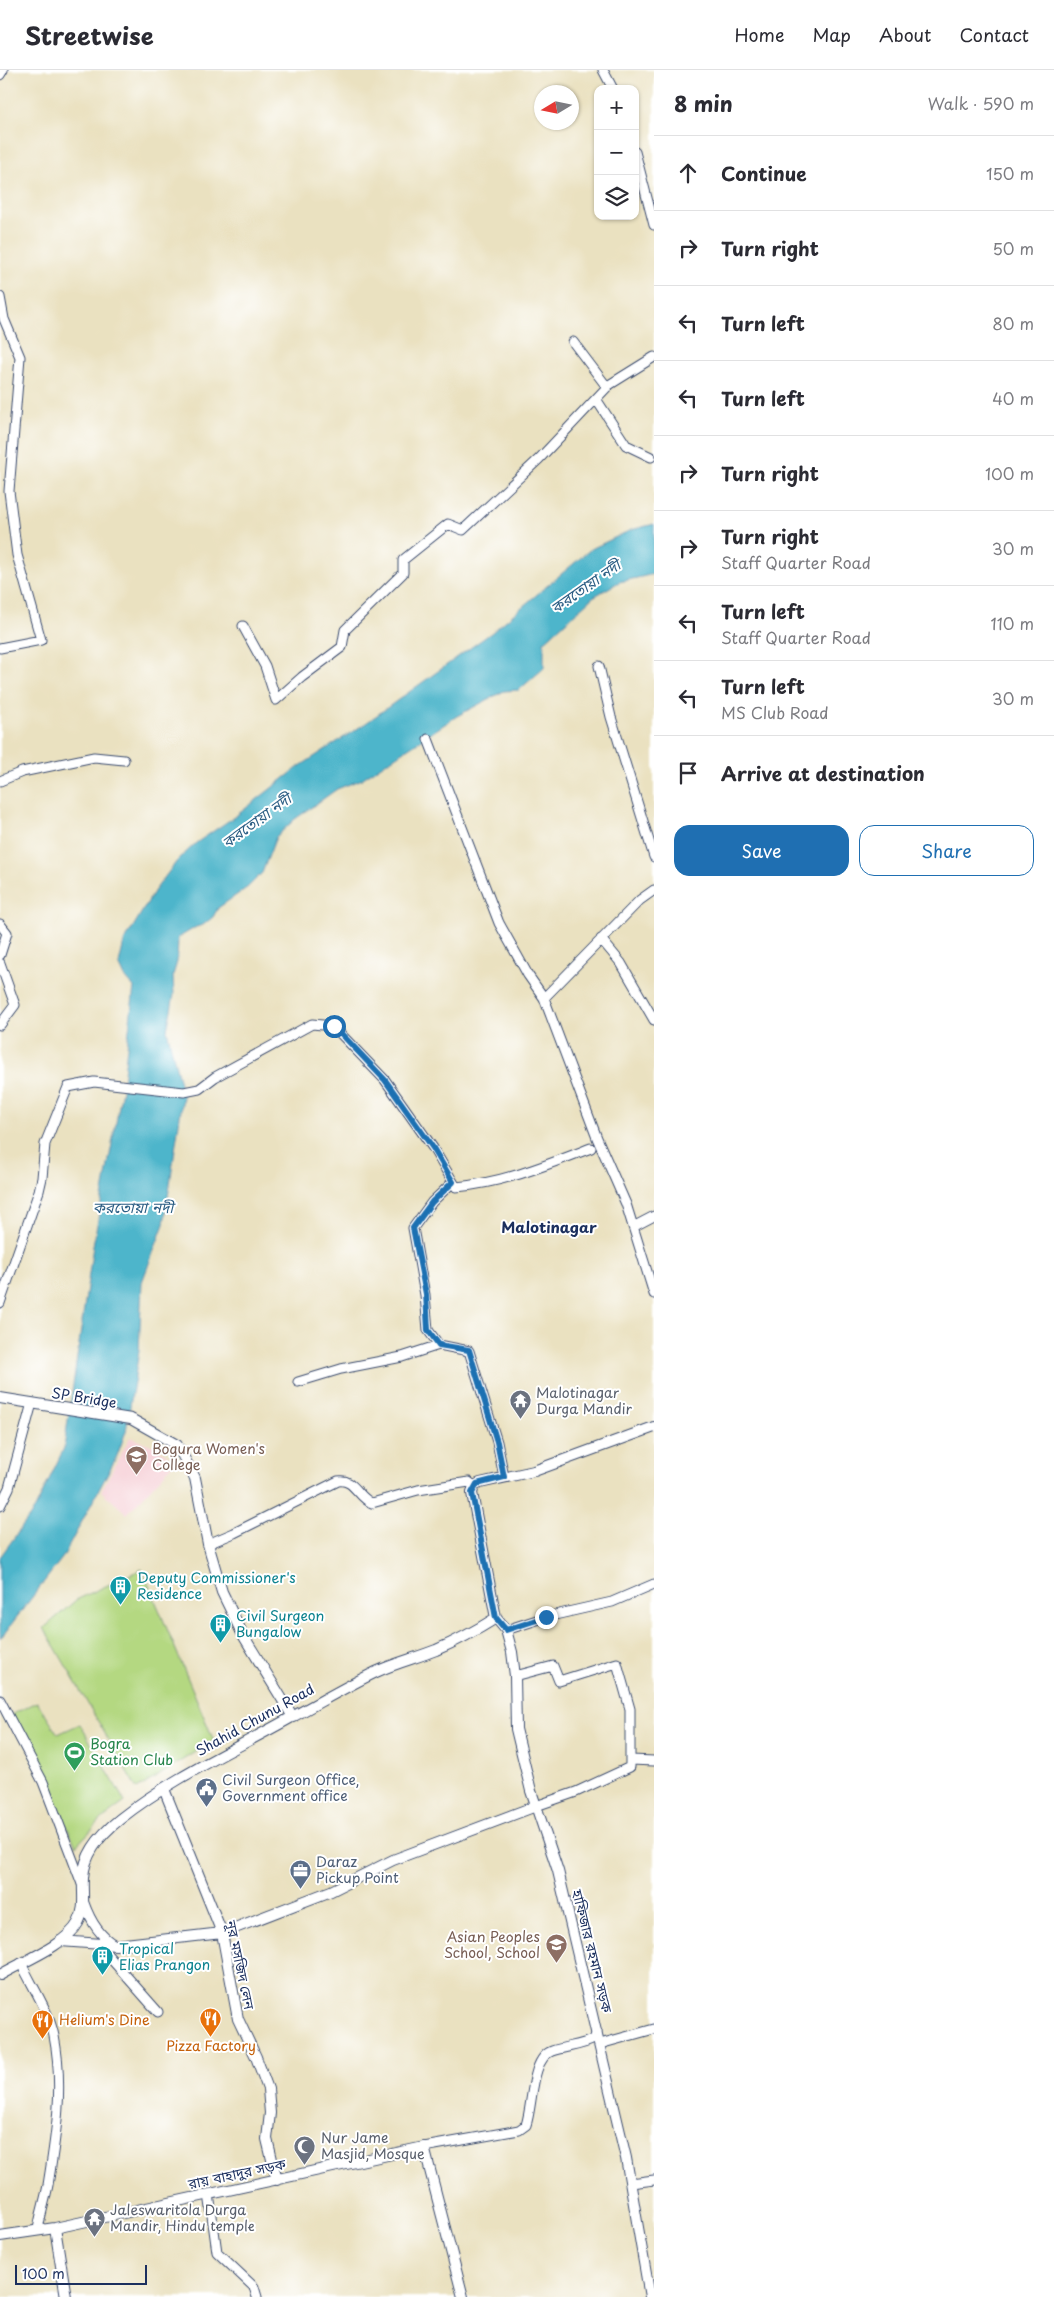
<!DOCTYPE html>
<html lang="en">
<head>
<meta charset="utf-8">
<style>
  body { margin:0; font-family:"Playpen Sans","Noto Sans Bengali",sans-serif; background:#f7f7f7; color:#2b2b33 }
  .controls { position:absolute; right:15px; top:15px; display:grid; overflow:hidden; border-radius:10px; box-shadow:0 1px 4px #0004 }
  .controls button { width:45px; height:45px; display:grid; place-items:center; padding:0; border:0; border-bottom:1px solid #e1e1e2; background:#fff; color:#2b2b33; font:25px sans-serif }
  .compass { position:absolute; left:534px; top:15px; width:45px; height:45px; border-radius:50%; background:#fff; box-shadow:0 1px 4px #0004; rotate:260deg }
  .scale { position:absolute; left:15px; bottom:12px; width:132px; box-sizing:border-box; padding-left:5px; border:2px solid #1b2f5e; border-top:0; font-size:14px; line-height:18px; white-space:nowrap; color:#1b2f5e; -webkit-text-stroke:4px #fff; paint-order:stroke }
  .stop { position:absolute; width:15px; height:15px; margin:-11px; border:4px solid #1f6fb2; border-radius:50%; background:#fff }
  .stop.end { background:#1f6fb2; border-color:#fff; box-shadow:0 1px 5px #0008 }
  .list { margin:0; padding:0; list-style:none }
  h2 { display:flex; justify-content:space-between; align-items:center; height:65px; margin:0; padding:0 20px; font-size:21px }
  h2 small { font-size:16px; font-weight:400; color:#7c7c81 }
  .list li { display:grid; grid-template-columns:32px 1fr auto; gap:15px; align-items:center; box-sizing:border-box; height:75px; padding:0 20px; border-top:1px solid #e1e1e2 }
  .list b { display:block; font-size:19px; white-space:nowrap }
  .list p { margin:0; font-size:16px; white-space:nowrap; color:#7c7c81 }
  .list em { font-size:16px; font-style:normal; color:#7c7c81 }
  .actions { display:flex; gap:10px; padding:15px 20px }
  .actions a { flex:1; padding:11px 0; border:1px solid #1f6fb2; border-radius:15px; text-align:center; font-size:18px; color:#1f6fb2 }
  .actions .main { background:#1f6fb2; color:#fff }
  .icon { flex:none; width:28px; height:28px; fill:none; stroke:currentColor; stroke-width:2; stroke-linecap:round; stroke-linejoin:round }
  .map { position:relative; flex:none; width:654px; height:2227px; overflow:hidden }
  header { display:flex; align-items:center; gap:30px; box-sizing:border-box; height:70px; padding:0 25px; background:#fff; border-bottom:1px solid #e1e1e2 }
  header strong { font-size:24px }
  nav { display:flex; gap:28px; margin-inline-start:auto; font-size:18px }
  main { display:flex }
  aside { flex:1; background:#fff }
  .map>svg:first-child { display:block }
  .built { fill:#f6cfd6 }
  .green { fill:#b4d881; stroke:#688470 }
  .water { fill:#4db5cb; stroke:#347294 }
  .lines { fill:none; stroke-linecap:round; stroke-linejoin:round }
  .minor-casing { stroke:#3a4a6d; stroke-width:11 }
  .tertiary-casing { stroke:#3a4a6d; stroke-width:12 }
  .minor { stroke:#fff; stroke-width:9 }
  .tertiary { stroke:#fff; stroke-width:10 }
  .route { stroke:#1f6fb2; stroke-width:6 }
  .labels { text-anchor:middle; stroke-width:4; stroke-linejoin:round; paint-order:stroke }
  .worship-label { font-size:14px; fill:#5b616d; stroke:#fff; text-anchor:start }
  .street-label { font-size:14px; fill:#1b2f5e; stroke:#fff }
  .education-label { font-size:14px; fill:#785e54; stroke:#fff; text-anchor:start }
  .culture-label { font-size:14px; fill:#0d838f; stroke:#fff; text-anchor:start }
  .leisure-label { font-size:14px; fill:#27864d; stroke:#fff; text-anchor:start }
  .service-label { font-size:14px; fill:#4e5e75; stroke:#fff; text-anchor:start }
  .food-label { font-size:14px; fill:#c56008; stroke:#fff; text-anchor:start }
  .water-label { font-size:15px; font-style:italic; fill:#2c5e84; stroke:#fff }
  .neighbourhood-label { font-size:15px; font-weight:bold; fill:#1b2f5e; stroke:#fff }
</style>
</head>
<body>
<header>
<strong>Streetwise</strong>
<nav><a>Home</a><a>Map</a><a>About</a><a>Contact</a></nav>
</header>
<main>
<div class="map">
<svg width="654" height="2227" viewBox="0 0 654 2227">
  <rect width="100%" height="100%" fill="#fff"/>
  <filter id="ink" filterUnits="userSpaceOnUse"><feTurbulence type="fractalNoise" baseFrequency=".02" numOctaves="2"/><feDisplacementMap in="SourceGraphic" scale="10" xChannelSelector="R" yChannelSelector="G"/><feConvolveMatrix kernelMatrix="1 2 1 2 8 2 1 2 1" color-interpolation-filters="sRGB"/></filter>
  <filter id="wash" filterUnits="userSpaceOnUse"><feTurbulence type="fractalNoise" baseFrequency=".0096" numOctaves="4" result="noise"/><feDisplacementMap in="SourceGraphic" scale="20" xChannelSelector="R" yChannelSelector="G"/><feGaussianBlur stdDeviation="1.12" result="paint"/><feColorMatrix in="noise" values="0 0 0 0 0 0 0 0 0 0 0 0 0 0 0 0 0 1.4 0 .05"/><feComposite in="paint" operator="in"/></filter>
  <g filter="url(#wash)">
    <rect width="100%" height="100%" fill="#eae1c0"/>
    <!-- built -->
    <path class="built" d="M130 1367 154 1376 176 1391 127 1444 101 1421Z"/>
    <!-- green -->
    <path class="green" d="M142 1499 214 1671 137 1719 44 1558 76 1530Z
      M37 1632 58 1664 80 1654 125 1732 103 1748 76 1776 26 1669 11 1645Z"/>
    <!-- water -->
    <path class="water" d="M654 454V504L619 512 593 527 544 572V598L519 620 504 621 457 646 360 710 337 719 295 749 276 767 262 803 248 817 218 838 213 847 203 855 196 857 178 868 177 892 173 905 174 925 167 960 183 1026 164 1154 142 1212 139 1281 126 1361 117 1386 63 1487 0 1569V1487L35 1439 64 1378 93 1176 122 1020 134 917 125 907 119 894 124 872 155 820 177 791 196 773 237 745 300 696 366 653 491 563 591 479 631 460Z"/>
  </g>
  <g filter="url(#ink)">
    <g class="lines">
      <defs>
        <path id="minor" d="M603 0 613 19
          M0 5 3 0
          M635 82 654 155
          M0 227 4 249 20 287 9 421 17 485 41 570 0 578
          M573 272 607 317
          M596 329 626 375 651 387
          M243 556 265 596 276 630 302 607 342 577 345 560 403 503V490L448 454 463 460 539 389 609 315 654 287
          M599 596 611 647 654 787
          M428 669 499 853 528 905 544 928 597 1068 626 1134 654 1224
          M0 711 22 702 94 687 124 690
          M0 854 7 863 0 885
          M601 869 621 893 654 950
          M0 893 15 935 0 955
          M544 928 640 830 654 820
          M633 1157 654 1146
          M0 1233 39 1121 42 1108 45 1074 68 1017 94 1012 184 1022 199 1019 215 1007 312 954 333 956 385 1010 433 1078 456 1117C503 1113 547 1095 591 1078
          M439 1275 428 1260 425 1225 413 1158 432 1132 453 1112
          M298 1312 341 1299 402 1287 439 1275 469 1281 497 1372 504 1407
          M0 1436 9 1418 32 1333
          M208 1474 234 1463 338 1411C354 1408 358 1428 372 1433L418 1420 469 1412 474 1416
          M506 1560 546 1547 612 1532 654 1514
          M515 1606 553 1596 559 1611 617 1593 630 1639V1697L576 1722 536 1736
          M0 1630 43 1712 82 1814
          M631 1690 654 1691
          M84 1833C90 1850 99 1866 115 1875
          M98 1874 158 1942
          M21 1893C32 1916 49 1941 54 1966 64 2017 56 2065 48 2115 45 2131 40 2145 38 2160
          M600 1974 654 1959
          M424 2077 519 2060 526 2055C533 2035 531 1988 552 1981 566 1976 581 1976 594 1969L597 1962
          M631 2113 654 2110
          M209 2124 217 2182 254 2217 257 2227"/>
        <path id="tertiary" d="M0 1328 131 1349 177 1375 195 1408 208 1474 222 1522 243 1565 293 1647
          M164 1719 222 1863 238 1949 256 1987 268 2019 270 2043 267 2069 277 2110
          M60 1871 116 1875 222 1863 331 1821 393 1790 536 1736
          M0 1905C22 1892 66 1875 78 1853 86 1838 82 1824 83 1808 84 1784 101 1764 120 1749 173 1707 234 1680 292 1647 320 1632 347 1616 376 1602 395 1593 416 1588 436 1580 457 1571 477 1560 496 1548
          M55 2158 66 2227
          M0 2166 55 2158 424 2077 463 2227
          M650 2227 626 2088 558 1801 531 1721 516 1659 515 1606 512 1582 506 1560 496 1548 472 1423 474 1416 480 1413 534 1401 654 1357"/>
      </defs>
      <!-- minor casing -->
      <use href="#minor" class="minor-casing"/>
      <!-- tertiary casing -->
      <use href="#tertiary" class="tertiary-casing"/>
      <!-- minor -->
      <use href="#minor" class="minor"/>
      <!-- tertiary -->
      <use href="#tertiary" class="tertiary"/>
    </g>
  </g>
  <g class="lines" filter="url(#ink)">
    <!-- route -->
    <path class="route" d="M334 956 385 1010 433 1078 453 1112 432 1132 413 1158 426 1224 428 1260 439 1275 469 1280 497 1372 504 1407 477 1414 472 1423 496 1548 506 1560 546 1547"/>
  </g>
  <!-- icons -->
  <defs>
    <symbol id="temple-pin" viewBox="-11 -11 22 30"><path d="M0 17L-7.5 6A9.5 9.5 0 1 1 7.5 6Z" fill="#6b7280" stroke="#fff"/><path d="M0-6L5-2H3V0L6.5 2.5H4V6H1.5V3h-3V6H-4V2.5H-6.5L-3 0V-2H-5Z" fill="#fff"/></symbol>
    <symbol id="university-pin" viewBox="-11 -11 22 30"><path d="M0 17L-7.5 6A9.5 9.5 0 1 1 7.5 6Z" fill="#8d6e63" stroke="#fff"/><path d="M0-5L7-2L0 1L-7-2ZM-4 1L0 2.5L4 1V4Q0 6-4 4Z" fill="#fff"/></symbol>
    <symbol id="building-pin" viewBox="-11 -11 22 30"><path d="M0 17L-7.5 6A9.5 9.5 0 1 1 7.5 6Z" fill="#0f9aa8" stroke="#fff"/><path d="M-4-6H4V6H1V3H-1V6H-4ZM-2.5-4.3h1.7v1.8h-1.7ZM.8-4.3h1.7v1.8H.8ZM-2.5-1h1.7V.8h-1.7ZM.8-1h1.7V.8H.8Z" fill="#fff"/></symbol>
    <symbol id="stadium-pin" viewBox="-11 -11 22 30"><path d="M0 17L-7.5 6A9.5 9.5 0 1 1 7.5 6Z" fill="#2e9e5b" stroke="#fff"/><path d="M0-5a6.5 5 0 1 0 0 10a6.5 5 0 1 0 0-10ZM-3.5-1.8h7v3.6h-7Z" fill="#fff"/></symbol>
    <symbol id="civic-pin" viewBox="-11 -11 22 30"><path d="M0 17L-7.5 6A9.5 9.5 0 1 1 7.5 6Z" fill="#5c6f8a" stroke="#fff"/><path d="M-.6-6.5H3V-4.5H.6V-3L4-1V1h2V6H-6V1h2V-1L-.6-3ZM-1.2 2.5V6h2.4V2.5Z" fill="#fff"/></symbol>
    <symbol id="office-pin" viewBox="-11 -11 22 30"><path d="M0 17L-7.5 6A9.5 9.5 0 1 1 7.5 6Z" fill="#5c6f8a" stroke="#fff"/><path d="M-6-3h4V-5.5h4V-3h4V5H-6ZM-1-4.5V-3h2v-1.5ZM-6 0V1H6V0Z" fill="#fff"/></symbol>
    <symbol id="school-pin" viewBox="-11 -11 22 30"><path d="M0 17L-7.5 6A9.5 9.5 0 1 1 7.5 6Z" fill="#8d6e63" stroke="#fff"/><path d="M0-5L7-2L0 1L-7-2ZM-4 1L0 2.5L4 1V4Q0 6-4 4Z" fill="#fff"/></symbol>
    <symbol id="restaurant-pin" viewBox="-11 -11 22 30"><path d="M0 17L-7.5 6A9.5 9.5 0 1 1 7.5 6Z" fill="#e8710a" stroke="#fff"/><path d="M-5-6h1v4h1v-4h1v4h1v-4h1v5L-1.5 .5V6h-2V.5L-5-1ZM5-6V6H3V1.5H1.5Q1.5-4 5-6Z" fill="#fff"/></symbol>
    <symbol id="mosque-pin" viewBox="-11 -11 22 30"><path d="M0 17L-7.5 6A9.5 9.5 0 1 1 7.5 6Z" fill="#6b7280" stroke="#fff"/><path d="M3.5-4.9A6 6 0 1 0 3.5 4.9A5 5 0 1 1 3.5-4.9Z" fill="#fff"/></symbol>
  </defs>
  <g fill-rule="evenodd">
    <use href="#temple-pin" x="508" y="1318" width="25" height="34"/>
    <use href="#university-pin" x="124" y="1374" width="25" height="34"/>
    <use href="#building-pin" x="108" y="1504" width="25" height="34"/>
    <use href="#building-pin" x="208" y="1542" width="25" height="34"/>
    <use href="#stadium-pin" x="62" y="1670" width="25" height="34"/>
    <use href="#civic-pin" x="194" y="1706" width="25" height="34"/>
    <use href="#office-pin" x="288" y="1788" width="25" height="34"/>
    <use href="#school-pin" x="544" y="1862" width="25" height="34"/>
    <use href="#building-pin" x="90" y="1874" width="25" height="34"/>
    <use href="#restaurant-pin" x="198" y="1936" width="25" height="34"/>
    <use href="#restaurant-pin" x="30" y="1938" width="25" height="34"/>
    <use href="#mosque-pin" x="292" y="2064" width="25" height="34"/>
    <use href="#temple-pin" x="82" y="2136" width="25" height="34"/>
  </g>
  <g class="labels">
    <!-- worship labels -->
    <g class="worship-label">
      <text x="536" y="1328">Malotinagar<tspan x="536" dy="16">Durga Mandir</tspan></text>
      <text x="321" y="2073">Nur Jame<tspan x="321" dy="16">Masjid, Mosque</tspan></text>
      <text x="110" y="2145">Jaleswaritola Durga<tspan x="110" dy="16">Mandir, Hindu temple</tspan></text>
    </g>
    <!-- street labels -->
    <g class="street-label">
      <text transform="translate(84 1328) rotate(9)" y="5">SP Bridge</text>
      <text transform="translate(255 1650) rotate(-29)" y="5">Shahid Chunu Road</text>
      <text transform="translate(592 1881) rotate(76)" y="5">হাফিজার রহমান সড়ক</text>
      <text transform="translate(240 1895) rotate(78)" y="5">নূর মসজিদ লেন</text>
      <text transform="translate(237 2104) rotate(-12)" y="5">রায় বাহাদুর সড়ক</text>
    </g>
    <!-- education labels -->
    <g class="education-label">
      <text x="152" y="1384">Bogura Women's<tspan x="152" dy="16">College</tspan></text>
      <text x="540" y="1872" text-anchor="end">Asian Peoples<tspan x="540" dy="16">School, School</tspan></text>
    </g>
    <!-- culture labels -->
    <g class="culture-label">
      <text x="137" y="1513">Deputy Commissioner's<tspan x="137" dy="16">Residence</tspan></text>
      <text x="236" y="1551">Civil Surgeon<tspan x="236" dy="16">Bungalow</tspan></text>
      <text x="119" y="1884">Tropical<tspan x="119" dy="16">Elias Prangon</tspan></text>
    </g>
    <!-- leisure labels -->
    <g class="leisure-label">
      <text x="90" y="1679">Bogra<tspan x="90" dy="16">Station Club</tspan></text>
    </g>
    <!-- service labels -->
    <g class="service-label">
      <text x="222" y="1715">Civil Surgeon Office,<tspan x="222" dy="16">Government office</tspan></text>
      <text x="316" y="1797">Daraz<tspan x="316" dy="16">Pickup Point</tspan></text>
    </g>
    <!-- food labels -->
    <g class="food-label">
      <text x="59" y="1955">Helium's Dine</text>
      <text x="211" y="1981" text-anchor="middle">Pizza Factory</text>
    </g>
    <!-- water labels -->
    <g class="water-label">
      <text transform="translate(586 517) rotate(-35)" y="5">করতোয়া নদী</text>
      <text transform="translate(257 751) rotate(-36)" y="5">করতোয়া নদী</text>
      <text x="133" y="1143">করতোয়া নদী</text>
    </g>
    <!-- neighbourhood labels -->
    <g class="neighbourhood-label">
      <text x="549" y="1163">Malotinagar</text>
    </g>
  </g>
</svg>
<div class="controls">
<button>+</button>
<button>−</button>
<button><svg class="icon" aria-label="layers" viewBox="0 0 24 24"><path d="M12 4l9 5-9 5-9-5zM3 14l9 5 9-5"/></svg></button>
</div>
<svg class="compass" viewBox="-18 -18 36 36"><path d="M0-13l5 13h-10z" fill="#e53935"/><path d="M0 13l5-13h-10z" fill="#7c7c81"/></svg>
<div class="scale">100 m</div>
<div class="stop" style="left:334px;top:956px"></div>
<div class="stop end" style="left:546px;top:1547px"></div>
</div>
<aside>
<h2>8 min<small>Walk · 590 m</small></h2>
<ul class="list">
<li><svg class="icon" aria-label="ahead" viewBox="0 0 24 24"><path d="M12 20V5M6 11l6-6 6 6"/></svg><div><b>Continue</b></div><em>150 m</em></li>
<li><svg class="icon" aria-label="right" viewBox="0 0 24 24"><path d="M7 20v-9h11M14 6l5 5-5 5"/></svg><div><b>Turn right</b></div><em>50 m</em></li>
<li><svg class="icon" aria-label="left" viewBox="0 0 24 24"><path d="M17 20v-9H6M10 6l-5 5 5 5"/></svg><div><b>Turn left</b></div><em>80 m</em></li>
<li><svg class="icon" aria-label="left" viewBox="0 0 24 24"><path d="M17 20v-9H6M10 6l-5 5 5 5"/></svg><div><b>Turn left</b></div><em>40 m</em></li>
<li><svg class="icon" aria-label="right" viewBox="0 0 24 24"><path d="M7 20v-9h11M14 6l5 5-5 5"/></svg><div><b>Turn right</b></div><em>100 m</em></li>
<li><svg class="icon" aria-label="right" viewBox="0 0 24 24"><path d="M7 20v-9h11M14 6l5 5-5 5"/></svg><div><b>Turn right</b><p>Staff Quarter Road</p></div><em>30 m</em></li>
<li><svg class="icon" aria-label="left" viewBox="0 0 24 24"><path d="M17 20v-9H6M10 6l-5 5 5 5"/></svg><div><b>Turn left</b><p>Staff Quarter Road</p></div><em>110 m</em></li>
<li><svg class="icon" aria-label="left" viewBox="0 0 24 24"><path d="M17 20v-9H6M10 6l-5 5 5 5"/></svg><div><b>Turn left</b><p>MS Club Road</p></div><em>30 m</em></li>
<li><svg class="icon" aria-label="arrive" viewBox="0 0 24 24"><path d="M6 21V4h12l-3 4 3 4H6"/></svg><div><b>Arrive at destination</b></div></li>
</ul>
<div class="actions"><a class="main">Save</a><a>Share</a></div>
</aside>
</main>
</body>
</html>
